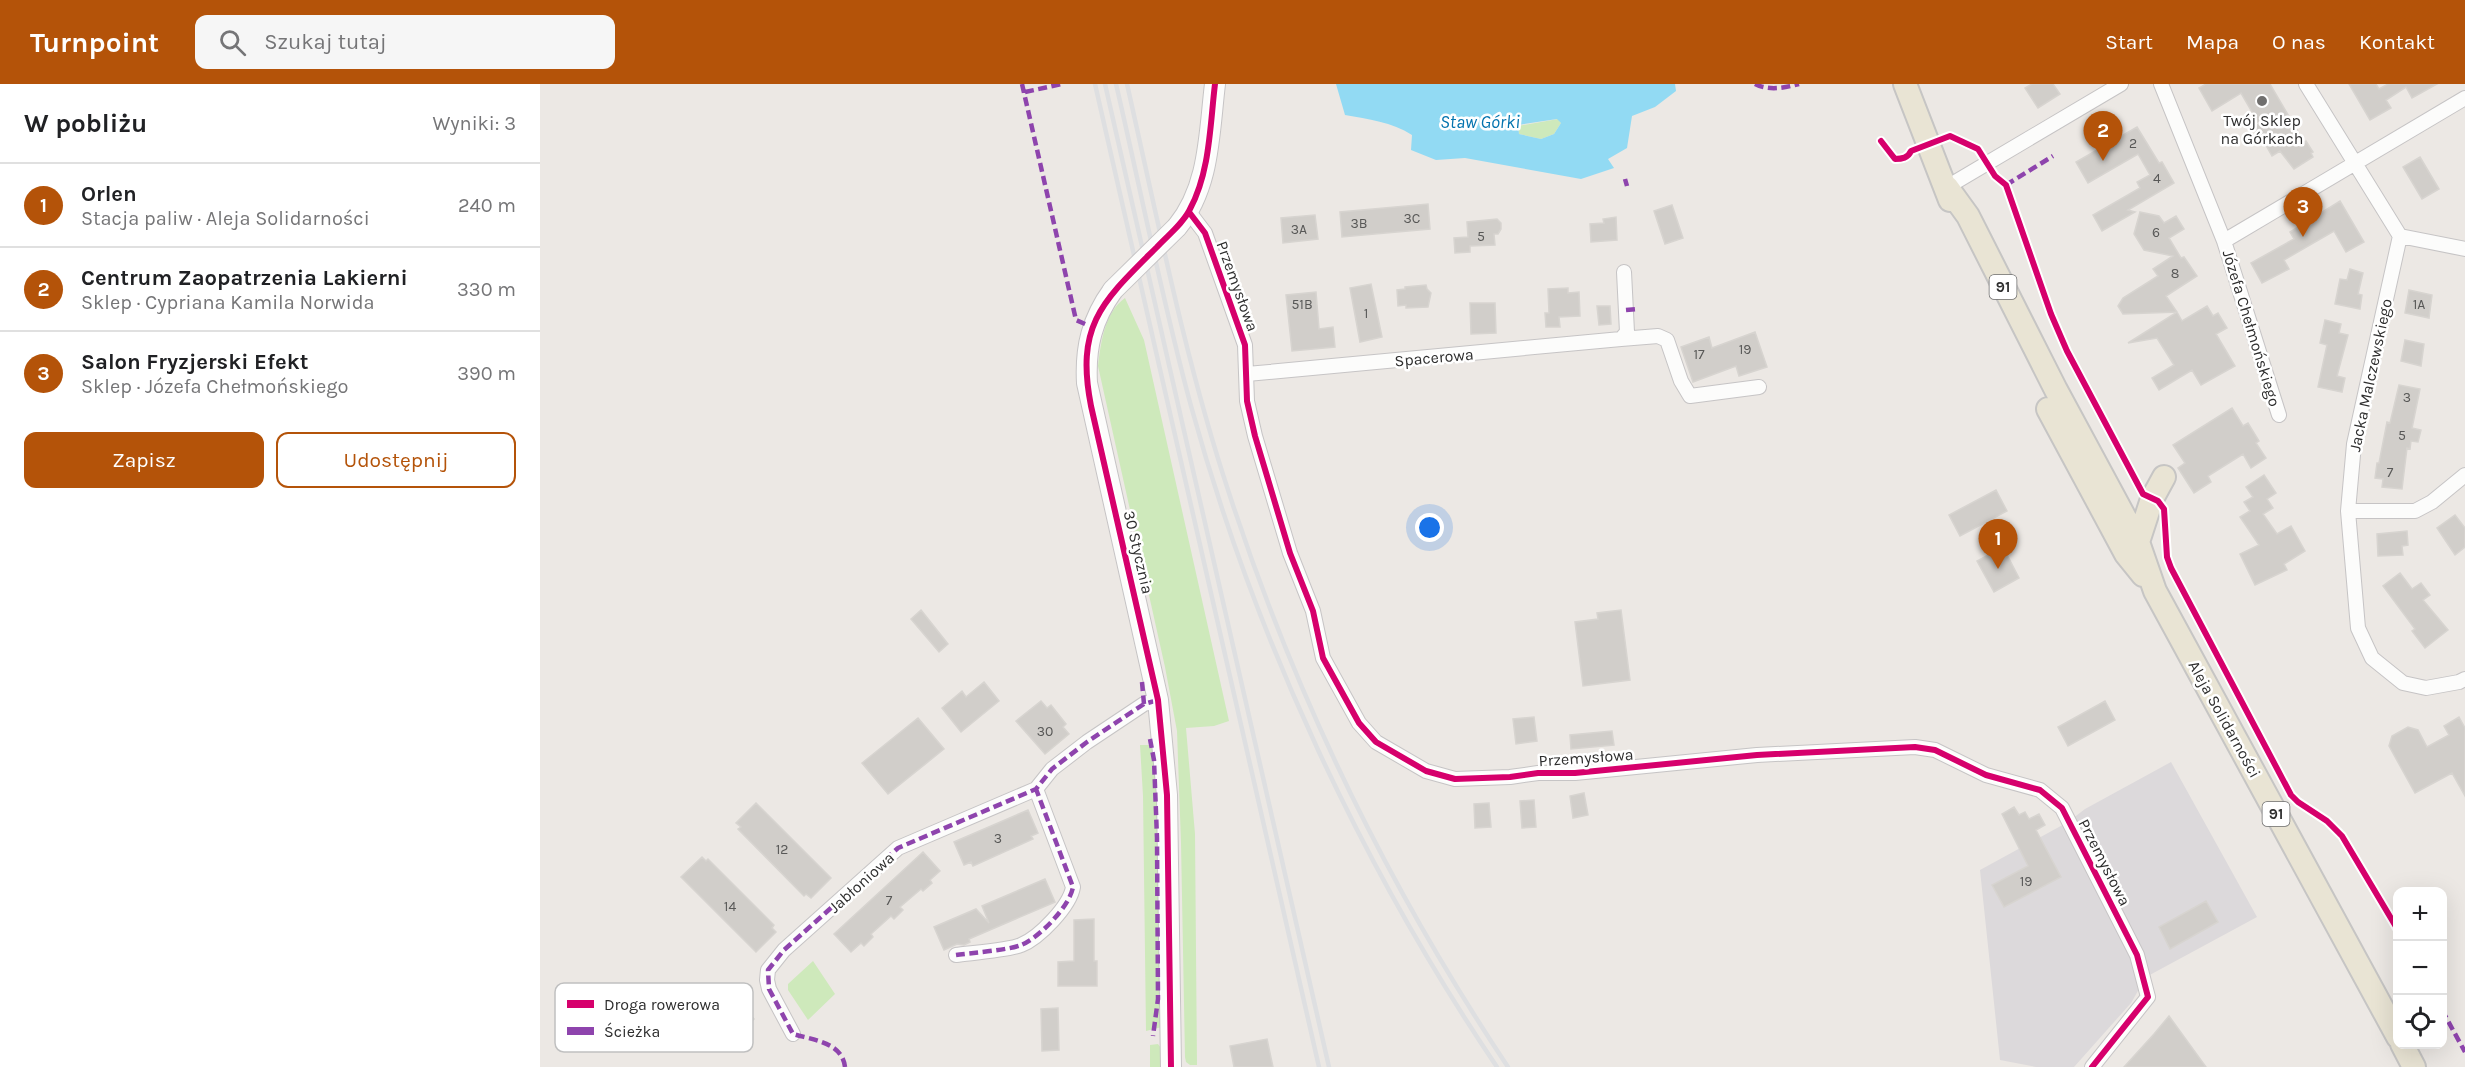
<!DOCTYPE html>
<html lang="pl">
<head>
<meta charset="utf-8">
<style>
  body { margin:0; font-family:Karla,sans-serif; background:#f6f6f6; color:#202124 }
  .controls { position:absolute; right:18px; bottom:18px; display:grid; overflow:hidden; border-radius:12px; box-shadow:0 6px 24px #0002 }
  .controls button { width:54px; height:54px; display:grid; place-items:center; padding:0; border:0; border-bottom:2px solid #e0e0e0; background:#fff; color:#202124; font:30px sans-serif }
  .you { position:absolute; left:890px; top:444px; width:21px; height:21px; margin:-15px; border:4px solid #fff; border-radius:50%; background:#1a73e8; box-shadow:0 0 0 9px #1a73e833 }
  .badge { display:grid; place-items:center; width:39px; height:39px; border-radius:50%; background:#b45309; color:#fff; font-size:20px; font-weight:700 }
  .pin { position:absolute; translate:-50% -50px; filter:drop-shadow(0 2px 3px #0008) }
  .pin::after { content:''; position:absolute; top:32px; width:21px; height:18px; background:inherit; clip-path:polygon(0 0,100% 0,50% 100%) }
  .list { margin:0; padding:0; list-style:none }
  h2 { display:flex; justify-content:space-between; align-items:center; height:78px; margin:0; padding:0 24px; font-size:26px }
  h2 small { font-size:20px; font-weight:400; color:#757577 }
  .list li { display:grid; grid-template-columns:39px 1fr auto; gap:18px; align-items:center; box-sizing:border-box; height:84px; padding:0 24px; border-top:2px solid #e0e0e0 }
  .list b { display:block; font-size:22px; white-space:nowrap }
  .list p { margin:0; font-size:20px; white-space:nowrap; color:#757577 }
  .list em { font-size:20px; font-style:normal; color:#757577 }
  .actions { display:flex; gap:12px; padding:18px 24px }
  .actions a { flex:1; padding:14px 0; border:2px solid #b45309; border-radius:12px; text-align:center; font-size:21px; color:#b45309 }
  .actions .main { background:#b45309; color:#fff }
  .icon { flex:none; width:33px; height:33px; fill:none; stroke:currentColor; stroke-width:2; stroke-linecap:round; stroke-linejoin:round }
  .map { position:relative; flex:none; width:1925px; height:983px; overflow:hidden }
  header { display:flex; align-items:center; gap:36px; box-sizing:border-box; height:84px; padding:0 30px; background:#b45309; color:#fff }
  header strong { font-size:28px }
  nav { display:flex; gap:33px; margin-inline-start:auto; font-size:21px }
  .search { width:420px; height:54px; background:#f6f6f6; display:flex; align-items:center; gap:15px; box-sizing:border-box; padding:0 21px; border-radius:12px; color:#757577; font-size:22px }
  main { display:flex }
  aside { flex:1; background:#fff }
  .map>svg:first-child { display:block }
  .industrial { fill:#dcd9db }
  .green { fill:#cee9bb }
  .water { fill:#92daf3; fill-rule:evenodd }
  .building { fill:#d1ceca; stroke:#d7d4d0; stroke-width:1.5 }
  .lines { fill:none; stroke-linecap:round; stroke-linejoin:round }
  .street-casing { stroke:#c6c4c5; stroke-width:16 }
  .secondary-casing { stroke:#c6c4c5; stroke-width:22 }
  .primary-casing { stroke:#c6c5c4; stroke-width:26 }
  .street { stroke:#fcfcfb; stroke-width:14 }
  .secondary { stroke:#fcfcfb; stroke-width:20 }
  .primary { stroke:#e9e4d4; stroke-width:22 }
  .rail { stroke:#dedfe1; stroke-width:4.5 }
  .secondary-bridge-casing { stroke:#c6c4c5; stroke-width:22; stroke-linecap:butt }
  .secondary-bridge { stroke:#fcfcfb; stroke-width:20 }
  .quiet { stroke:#8e44ad; stroke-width:4.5; stroke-dasharray:9 4.5; stroke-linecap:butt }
  .cycleway-casing { stroke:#fff; stroke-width:10 }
  .cycleway { stroke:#d6006c; stroke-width:6 }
  .poi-dot { fill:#706f6e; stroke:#fff; stroke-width:2 }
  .labels { text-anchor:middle; stroke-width:5; stroke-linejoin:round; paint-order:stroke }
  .number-label { font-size:14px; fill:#585857 }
  .shield { fill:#fff; stroke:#6d6d6d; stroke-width:1.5 }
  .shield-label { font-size:15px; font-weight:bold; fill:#2e2e2e }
  .poi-label { font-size:16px; fill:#2e2e2e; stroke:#fff }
  .street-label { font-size:16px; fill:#2e2e2e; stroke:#fff }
  .water-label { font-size:18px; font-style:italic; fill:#0273ae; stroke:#fff }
  .key { fill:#fff; stroke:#c0c0c0; stroke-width:1.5 }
  .key-label { font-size:16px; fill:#2e2e2e }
</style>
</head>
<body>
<header>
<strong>Turnpoint</strong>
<div class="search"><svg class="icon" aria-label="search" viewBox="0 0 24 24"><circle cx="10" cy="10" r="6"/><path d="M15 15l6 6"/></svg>Szukaj tutaj</div>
<nav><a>Start</a><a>Mapa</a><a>O nas</a><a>Kontakt</a></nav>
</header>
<main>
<aside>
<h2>W pobliżu<small>Wyniki: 3</small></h2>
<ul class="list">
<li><span class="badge">1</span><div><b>Orlen</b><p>Stacja paliw · Aleja Solidarności</p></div><em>240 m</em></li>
<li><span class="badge">2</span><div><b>Centrum Zaopatrzenia Lakierni</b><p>Sklep · Cypriana Kamila Norwida</p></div><em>330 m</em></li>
<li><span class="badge">3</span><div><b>Salon Fryzjerski Efekt</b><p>Sklep · Józefa Chełmońskiego</p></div><em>390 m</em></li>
</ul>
<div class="actions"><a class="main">Zapisz</a><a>Udostępnij</a></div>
</aside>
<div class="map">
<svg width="1925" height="983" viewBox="0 0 1925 983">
  <rect width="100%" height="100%" fill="#ece8e4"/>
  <!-- industrial -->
  <path class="industrial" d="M1631 678 1717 833 1606 893 1591 919 1534 983H1496L1460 976 1440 786 1528 738 1545 725Z"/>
  <!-- green -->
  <path class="green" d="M1018 35 1021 39 1014 50 1001 55 979 50 978 42Z
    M585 214 604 256 689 637 674 642 646 644 655 750 657 981H650L646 978 645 973 641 759 637 647 625 583 558 282C561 259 564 229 585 214Z
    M600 661H615L622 943 606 947 603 712Z
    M273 877 295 910 268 936 248 906V900Z
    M618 960 621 964V983H610V961Z"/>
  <!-- water -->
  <path class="water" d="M796 0H1135L1136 7 1115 23 1092 32 1087 64 1068 75 1074 84 1041 95 925 74 896 76 871 66 872 51C852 38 828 35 805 31ZM1017 35 1021 39 1014 50 1001 55 979 50 978 41Z"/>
  <!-- building -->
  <path class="building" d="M1492 0H1513L1520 10 1498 24 1485 4Z
    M1666 0H1730L1764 58 1766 57 1773 68 1771 69 1773 73 1754 85 1740 67 1732 72 1715 42 1719 40 1701 9 1672 27 1659 4Z
    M1809 0H1836L1839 5 1848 0H1897L1872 14 1866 3 1846 16 1851 24 1830 36Z
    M1597 43 1619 79 1622 78 1634 99 1588 126 1595 128 1562 147 1553 131 1600 104 1597 98 1610 91 1598 70 1548 99 1536 78Z
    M1880 73 1899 105 1882 115 1863 83Z
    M1800 117 1824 158 1806 168 1794 147 1744 176 1749 185 1722 199 1711 179 1754 155 1750 148Z
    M888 120 890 145 802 153 800 128Z
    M1132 121 1143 154 1125 160 1114 127Z
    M1600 128 1619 132 1624 139 1636 132 1644 145 1629 154 1641 174 1644 173 1657 192 1626 212 1637 228 1583 230 1578 222 1583 214 1618 192 1613 185 1633 172 1604 166 1594 150Z
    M775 131 778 155 743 159 741 134Z
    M1076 133 1077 156 1051 158 1050 140 1064 139 1063 135Z
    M957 135 961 139V145L958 150H954L955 161 930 162V168L915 169 914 154 928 153 927 138Z
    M1810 185 1823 189 1818 210 1822 211 1820 225 1795 220 1800 195 1807 196Z
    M831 200 842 253 820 258 810 204Z
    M886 201 887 205 891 209 888 223 866 224V221L858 222 857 206 865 205V203Z
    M1028 204V209L1039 208 1040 232 1019 233 1020 243H1006L1005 229H1009L1008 205Z
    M1869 206 1892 211 1889 234 1865 229Z
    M776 208 779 245 793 243 795 263 752 267 746 211Z
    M930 219H955L956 249 931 250Z
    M1057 222H1070L1071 240 1059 241Z
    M1667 222 1673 232 1678 229 1687 244 1676 250 1695 282 1661 301 1652 286 1619 306 1612 294 1634 281 1617 254 1588 259 1637 228 1642 237Z
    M1785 236 1801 240 1799 249 1808 251 1797 292 1805 294 1802 308 1778 303 1787 261 1780 259Z
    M1215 248 1227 283 1199 292 1196 282 1153 298 1141 263 1169 253 1172 264Z
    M1865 256 1884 260 1881 282 1861 277Z
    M1859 301 1880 305 1872 344 1881 346 1878 358 1871 357 1870 365 1867 364 1862 405 1842 403 1843 395 1835 394 1837 379H1839L1847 338 1850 339Z
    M1692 324 1703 342 1708 339 1719 357 1716 359 1726 374 1711 384 1703 370 1668 392 1671 398 1654 409 1638 384 1645 379 1633 361Z
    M1724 391 1736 409 1727 415 1733 424 1723 430 1737 450 1751 442 1765 467 1744 480 1747 486 1715 501 1700 470 1719 461 1700 433 1710 427 1704 418 1713 413 1706 403Z
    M1456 406 1467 427 1420 452 1409 431Z
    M1915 431 1925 444V463L1915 471 1897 444Z
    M1867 447 1868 461 1862 462 1863 471 1838 472 1837 450Z
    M1463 463 1479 494 1454 508 1437 477Z
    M1860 489 1872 505 1881 499 1890 511 1883 516 1908 546 1885 564 1872 547 1875 545 1843 502Z
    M381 526 408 560 399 568 371 535Z
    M1081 526 1090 596 1043 602 1035 538 1058 535 1057 529Z
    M444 598 459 617 421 648 402 624 422 607 426 613Z
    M501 617 507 624 511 621 526 640 523 643 529 650 505 670 476 637Z
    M1565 617 1575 636 1528 662 1518 643Z
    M994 633 997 657 976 660 973 635Z
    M1919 633 1925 644V712L1912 689 1875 709 1849 662 1852 652 1868 643 1878 646 1887 663 1909 651 1904 642Z
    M378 634 404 665 348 710 322 679Z
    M1072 647 1074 661 1031 665 1030 651Z
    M1044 709 1048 731 1033 734 1030 712Z
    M994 716 996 743 982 744 980 717Z
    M216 719 291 794 271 814 266 810 264 812 198 745 201 743 196 739Z
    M949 719 951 743 935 744 934 720Z
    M1474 723 1479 731 1485 728 1489 735 1499 730 1505 741 1496 746 1521 793 1464 823 1452 801 1488 782 1462 730Z
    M488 726 498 749 491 752 493 755 433 782 431 778 424 781 414 758Z
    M383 768 400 787 390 796 392 799 383 807 381 805 360 823 363 826 354 835 351 832 331 850 333 853 324 862 321 859 311 868 294 850Z
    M162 773 166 777 168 775 234 841 232 844 236 848 216 868 141 793Z
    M505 795 515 818 429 855 430 858 424 861 417 860 404 866 394 843 436 825 449 839 442 822Z
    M1666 817 1678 838 1630 865 1619 843Z
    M554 835V877H557V902H518V878L534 877V836Z
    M197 917 214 935 204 945 206 947 197 956 194 953 183 963 167 945Z
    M518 924 519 966 502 967 501 925Z
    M1629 932 1666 983H1584L1614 950Z
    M727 955 733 983H694L690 962Z"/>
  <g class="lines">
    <defs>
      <path id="street" d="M1621 0 1684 157 1739 331
        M1766 0 1860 152 1814 360 1808 427 1818 544 1832 574 1863 599 1886 604 1919 598 1925 595
        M1407 103 1581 0
        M649 128 665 149 705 261 707 317 715 352 750 469 773 527 783 574 819 639 836 658 886 687 915 695 970 693 998 689H1035L1217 671 1375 663 1395 666 1446 691 1500 706 1522 724 1597 871 1608 913 1552 983
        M1860 152 1925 165
        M1684 157 1925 14
        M1081 255 1118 252 1127 256 1141 297 1150 312 1219 303
        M707 290 1081 255 1087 248 1084 188
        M1808 427H1875L1892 418 1925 391
        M416 871C430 869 470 866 481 861 499 854 530 822 533 803L496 705
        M253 950 229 905 227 896 228 886 244 866 358 764 496 705 512 685 547 658 604 620 618 616"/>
      <path id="secondary" d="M637 143C670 103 669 49 675 0
        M573 206C552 235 545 263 547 299L618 616 627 711 631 983"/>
      <path id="primary" d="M1365 0 1410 116
        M1407 103 1428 132 1516 306 1598 458 1615 507 1858 953
        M1508 325 1586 470 1603 491
        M1598 458 1612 415 1624 393
        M1862 960 1874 983"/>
    </defs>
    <!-- street casing -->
    <use href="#street" class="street-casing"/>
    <!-- secondary casing -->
    <use href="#secondary" class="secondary-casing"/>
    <!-- primary casing -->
    <use href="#primary" class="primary-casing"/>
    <!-- street -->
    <use href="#street" class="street"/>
    <!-- secondary -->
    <use href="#secondary" class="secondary"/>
    <!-- primary -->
    <use href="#primary" class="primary"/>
    <!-- rail -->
    <path class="rail" d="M555 0 779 983
      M565 0 789 983
      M576 0C601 107 622 216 651 322 714 552 823 785 957 983
      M587 0C618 137 645 276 689 409 755 612 850 806 968 983"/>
    <defs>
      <path id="secondary-bridge" d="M573 206 637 143"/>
    </defs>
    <!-- secondary-bridge casing -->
    <use href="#secondary-bridge" class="secondary-bridge-casing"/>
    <!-- secondary-bridge -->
    <use href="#secondary-bridge" class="secondary-bridge"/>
    <!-- quiet -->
    <path class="quiet" d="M482 0 536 236 552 243
      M1215 0C1229 7 1244 4 1259 0
      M485 8 522 0
      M1085 95 1087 102
      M1466 101 1513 72
      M1086 226 1097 225
      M602 598 604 620
      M610 655 614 676 617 754 618 915 613 952
      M416 871C430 869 470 866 481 861 499 854 530 822 533 803L496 705
      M1902 926 1925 968
      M305 983C302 958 273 956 253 950L229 905 228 886 244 866 358 764 496 705 512 685 547 658 604 620 618 616"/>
    <defs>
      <path id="cycleway" d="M1341 57 1355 75C1362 75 1368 74 1371 67L1410 52 1438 65 1455 92 1466 101 1511 230 1527 267 1603 410 1618 417 1624 425 1627 473 1631 484 1751 711 1758 718 1787 737 1802 752 1858 846
        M649 128 665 149 705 261 707 317 715 352 750 469 773 527 783 574 819 639 836 658 886 687 915 695 970 693 998 689H1035L1217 671 1375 663 1395 666 1446 691 1500 706 1522 724 1597 871 1608 913 1552 983
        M631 983 627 711 618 616 551 322C535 240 563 217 617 163 628 151 643 140 650 125 670 88 670 41 675 0"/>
    </defs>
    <!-- cycleway casing -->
    <use href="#cycleway" class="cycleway-casing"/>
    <!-- cycleway -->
    <use href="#cycleway" class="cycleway"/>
  </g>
  <!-- markers -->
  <circle class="poi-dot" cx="1722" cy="17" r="6"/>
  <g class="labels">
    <!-- number labels -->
    <g class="number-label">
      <text x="1593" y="64">2</text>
      <text x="1617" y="99">4</text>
      <text x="872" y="139">3C</text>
      <text x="819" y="144">3B</text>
      <text x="759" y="150">3A</text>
      <text x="1616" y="153">6</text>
      <text x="941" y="157">5</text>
      <text x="1635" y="194">8</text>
      <text x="762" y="225">51B</text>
      <text x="1879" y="225">1A</text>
      <text x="826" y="234">1</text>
      <text x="1205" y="270">19</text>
      <text x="1159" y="275">17</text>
      <text x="1867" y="318">3</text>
      <text x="1862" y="356">5</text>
      <text x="1850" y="393">7</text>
      <text x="505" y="652">30</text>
      <text x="458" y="759">3</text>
      <text x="242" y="770">12</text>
      <text x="1486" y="802">19</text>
      <text x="349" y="821">7</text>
      <text x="190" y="827">14</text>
    </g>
    <!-- shield labels -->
    <g class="shield">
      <rect x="1449.5" y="191" width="27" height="24" rx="4.5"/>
      <rect x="1722.5" y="718" width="27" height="24" rx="4.5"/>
    </g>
    <g class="shield-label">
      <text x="1463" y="208">91</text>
      <text x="1736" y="735">91</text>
    </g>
    <!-- poi labels -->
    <g class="poi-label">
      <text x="1722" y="42">Twój Sklep<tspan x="1722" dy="18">na Górkach</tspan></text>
    </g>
    <!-- street labels -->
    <g class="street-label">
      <text transform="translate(698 202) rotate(70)" y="6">Przemysłowa</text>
      <text transform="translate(1712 244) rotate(73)" y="6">Józefa Chełmońskiego</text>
      <text transform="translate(894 273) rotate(-5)" y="6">Spacerowa</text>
      <text transform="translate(1830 291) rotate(-78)" y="6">Jacka Malczewskiego</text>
      <text transform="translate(599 468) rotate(77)" y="6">30 Stycznia</text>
      <text transform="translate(1685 635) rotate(61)" y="6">Aleja Solidarności</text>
      <text transform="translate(1046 673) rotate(-4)" y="6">Przemysłowa</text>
      <text transform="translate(1565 778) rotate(63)" y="6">Przemysłowa</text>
      <text transform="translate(321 798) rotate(-42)" y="6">Jabłoniowa</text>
    </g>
    <!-- water labels -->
    <g class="water-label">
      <text x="940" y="44">Staw Górki</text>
    </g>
  </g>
  <!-- legend -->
  <rect x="15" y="899" width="198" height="69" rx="9" class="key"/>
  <rect x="27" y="916" width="27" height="8" fill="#d6006c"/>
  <rect x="27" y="943" width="27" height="8" fill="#8e44ad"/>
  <g class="key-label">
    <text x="64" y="926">Droga rowerowa</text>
    <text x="64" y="953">Ścieżka</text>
  </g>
</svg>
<div class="controls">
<button>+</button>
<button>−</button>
<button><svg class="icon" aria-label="locate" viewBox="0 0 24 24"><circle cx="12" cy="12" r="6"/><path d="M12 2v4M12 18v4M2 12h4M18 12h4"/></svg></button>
</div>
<div class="you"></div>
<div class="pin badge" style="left:1458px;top:485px">1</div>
<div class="pin badge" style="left:1563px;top:77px">2</div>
<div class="pin badge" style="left:1763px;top:153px">3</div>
</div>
</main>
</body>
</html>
